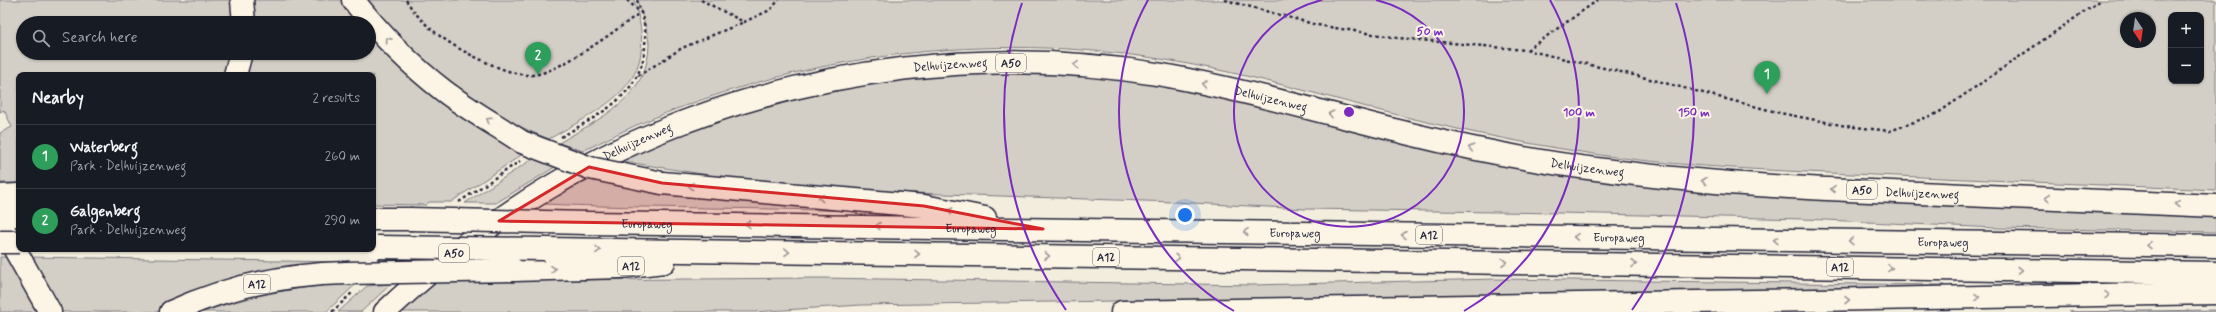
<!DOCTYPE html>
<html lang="en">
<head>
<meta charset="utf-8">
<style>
  body { margin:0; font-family:Mynerve,sans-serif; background:#242831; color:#f1f3f6 }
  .controls { position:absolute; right:12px; top:12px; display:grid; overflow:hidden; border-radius:8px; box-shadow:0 1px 3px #0004 }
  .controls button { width:36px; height:36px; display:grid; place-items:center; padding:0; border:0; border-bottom:1px solid #363941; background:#171b24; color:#f1f3f6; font:20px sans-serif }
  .compass { position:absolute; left:2120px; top:12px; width:36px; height:36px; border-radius:50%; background:#171b24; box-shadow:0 1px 3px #0004; rotate:167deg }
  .you { position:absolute; left:1185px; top:215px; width:14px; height:14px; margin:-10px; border:3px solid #fff; border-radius:50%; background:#1a73e8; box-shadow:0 0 0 6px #1a73e833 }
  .badge { display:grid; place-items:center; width:26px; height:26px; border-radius:50%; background:#ea580c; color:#fff; font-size:13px; font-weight:700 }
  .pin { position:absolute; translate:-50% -33px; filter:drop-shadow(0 1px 2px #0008) }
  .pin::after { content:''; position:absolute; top:21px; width:14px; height:12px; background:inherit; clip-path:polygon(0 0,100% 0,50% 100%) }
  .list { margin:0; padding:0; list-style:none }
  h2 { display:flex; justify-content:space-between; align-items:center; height:52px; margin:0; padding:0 16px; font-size:17px }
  h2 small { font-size:13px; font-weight:400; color:#9ea1a6 }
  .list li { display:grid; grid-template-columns:26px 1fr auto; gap:12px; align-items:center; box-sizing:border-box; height:64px; padding:0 16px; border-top:1px solid #363941 }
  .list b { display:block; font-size:15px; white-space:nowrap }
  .list p { margin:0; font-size:13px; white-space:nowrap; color:#9ea1a6 }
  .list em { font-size:13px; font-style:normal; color:#9ea1a6 }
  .icon { flex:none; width:22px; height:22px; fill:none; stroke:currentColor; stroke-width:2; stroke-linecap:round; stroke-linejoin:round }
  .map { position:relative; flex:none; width:2216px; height:312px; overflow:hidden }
  .search { position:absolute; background:#171b24; box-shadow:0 1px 3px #0004; left:16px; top:16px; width:360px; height:44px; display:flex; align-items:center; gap:10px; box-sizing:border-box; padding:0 14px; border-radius:22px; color:#9ea1a6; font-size:15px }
  .panel { position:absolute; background:#171b24; box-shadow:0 1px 3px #0004; left:16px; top:72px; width:360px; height:180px; border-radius:8px }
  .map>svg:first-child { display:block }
  .green { fill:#d4cfc6; stroke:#7b7880; fill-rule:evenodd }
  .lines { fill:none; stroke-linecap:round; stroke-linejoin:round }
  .motorway-casing { stroke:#22223b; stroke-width:25 }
  .path { stroke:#22223b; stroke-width:2.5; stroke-dasharray:3 3; stroke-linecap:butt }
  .motorway { stroke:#fcf5e5; stroke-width:22 }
  .motorway-bridge-casing { stroke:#22223b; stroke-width:25; stroke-linecap:butt }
  .motorway-bridge { stroke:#fcf5e5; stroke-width:22 }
  .oneway { stroke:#9a9698 }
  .marked { fill:#d62828; fill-opacity:0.2; stroke:#d62828; stroke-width:3; stroke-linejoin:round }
  .ring { fill:none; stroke:#7b2cbf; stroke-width:2 }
  .labels { text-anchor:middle; stroke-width:4; stroke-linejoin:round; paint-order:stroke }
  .shield { fill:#fcf5e5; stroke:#63616e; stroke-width:1 }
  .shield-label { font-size:11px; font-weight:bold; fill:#22223b }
  .street-label { font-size:12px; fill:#22223b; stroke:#fcf5e5 }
  .centre { fill:#7b2cbf; stroke:#fcf5e5; stroke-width:2 }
  .ring-label { font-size:12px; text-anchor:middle; font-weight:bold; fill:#7b2cbf; stroke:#fcf5e5; stroke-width:4; stroke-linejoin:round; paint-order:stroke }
</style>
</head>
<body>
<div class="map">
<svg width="2216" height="312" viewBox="0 0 2216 312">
  <rect width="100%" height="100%" fill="#f3edde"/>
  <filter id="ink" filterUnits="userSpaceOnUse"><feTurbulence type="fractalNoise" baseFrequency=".025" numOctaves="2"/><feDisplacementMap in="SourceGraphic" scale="8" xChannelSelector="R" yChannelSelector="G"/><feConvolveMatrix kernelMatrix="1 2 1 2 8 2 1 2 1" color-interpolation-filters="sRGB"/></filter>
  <g filter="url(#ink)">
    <!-- green -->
    <path class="green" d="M0 0H232L234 23H23V53H230L224 75H19V183H0V133L12 127 4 110 0 112Z
      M251 0H343L362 23H252Z
      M365 0H634C660 81 617 100 549 139 497 119 448 86 408 48 393 33 379 16 365 0Z
      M637 0H2216V190C2102 185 1988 180 1874 175 1785 171 1695 168 1607 156 1539 146 1470 133 1402 116 1330 98 1257 76 1183 63 1005 30 819 50 651 119 628 128 605 140 583 151L559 143C598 119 649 98 649 44 648 30 641 14 637 0ZM2171 15H2201V81H2171ZM2126 18H2150V42H2126Z
      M369 31 526 152 451 202H429L426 205 373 204V75H244L250 53H369Z
      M986 72 1085 75 1165 86 1217 96 1473 158 2216 215V232L1996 228 1804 219 1560 213 1306 209 1173 202 915 193 752 182 621 161C742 105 853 81 986 72Z
      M534 158 555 167 496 203H465Z
      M593 177 873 212C763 207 653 209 543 204Z
      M0 257H9L40 312H0Z
      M29 257 343 262 156 312H60Z
      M819 278 1253 285 1497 279 1944 285 1943 288 861 305 754 312H399L435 281Z
      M357 283 326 312H203C253 294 304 286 357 283Z
      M391 284 361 312H338L367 286Z
      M2216 310V312H2069Z"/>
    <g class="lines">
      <defs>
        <g id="motorway">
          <path d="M242 0 244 23"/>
          <path d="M353 0C380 34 410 65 444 91 469 110 496 125 522 142"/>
          <path d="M235 75 241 53"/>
          <path d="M662 183 924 206 985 218"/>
          <path d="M0 196 19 195"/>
          <path d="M0 215H19"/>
          <path d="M373 219H410"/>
          <path d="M0 223 50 312"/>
          <path id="s1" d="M586 223 2216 246"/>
          <path d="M545 249 2216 273"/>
          <path d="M514 270 620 267 664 262"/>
          <path d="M171 312C226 287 287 274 347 273"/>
          <path id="s2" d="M385 312C463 239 556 175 656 133 814 67 994 46 1163 75 1245 90 1325 113 1406 133 1471 149 1537 162 1604 170 1708 184 1814 189 1919 193 2018 197 2117 201 2216 206"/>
          <path d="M1122 312 2216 293"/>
        </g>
      </defs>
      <!-- motorway casing -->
      <use href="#motorway" class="motorway-casing"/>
      <!-- path -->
      <path class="path" d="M406 0C421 24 443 40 467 53 486 62 506 73 527 75 554 78 617 29 641 12
        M627 0 640 12
        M701 0 744 22 770 10 779 0
        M1225 0 1317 25 1398 38 1526 50 1638 76 1780 113 1846 126 1890 131 1938 113 2101 0
        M1527 50 1598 0
        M638 76 682 48 744 22
        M561 137C604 112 649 91 645 33 645 22 640 10 637 0
        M459 202 520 161
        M332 312 353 292"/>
      <!-- motorway -->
      <use href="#motorway" class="motorway"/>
      <defs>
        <path id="motorway-bridge" d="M522 142 590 168 662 183
          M410 219 586 223
          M0 242H19
          M377 247 545 249
          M347 273 514 270"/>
      </defs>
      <!-- motorway-bridge casing -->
      <use href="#motorway-bridge" class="motorway-bridge-casing"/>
      <!-- motorway-bridge -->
      <use href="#motorway-bridge" class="motorway-bridge"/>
    </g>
    <!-- one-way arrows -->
    <defs><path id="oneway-chevron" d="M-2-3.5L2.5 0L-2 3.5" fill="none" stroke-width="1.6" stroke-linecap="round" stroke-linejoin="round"/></defs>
    <g class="oneway">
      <use href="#oneway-chevron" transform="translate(388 40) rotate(-132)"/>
      <use href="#oneway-chevron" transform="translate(1076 65) rotate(-176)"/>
      <use href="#oneway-chevron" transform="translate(1204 84) rotate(-169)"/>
      <use href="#oneway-chevron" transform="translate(1331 114) rotate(-166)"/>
      <use href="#oneway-chevron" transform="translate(489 120) rotate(-148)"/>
      <use href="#oneway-chevron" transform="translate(1471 148) rotate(-168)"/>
      <use href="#oneway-chevron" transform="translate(1704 181) rotate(-174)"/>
      <use href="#oneway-chevron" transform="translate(691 186) rotate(-174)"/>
      <use href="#oneway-chevron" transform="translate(1833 189) rotate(-177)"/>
      <use href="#oneway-chevron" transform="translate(821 198) rotate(-175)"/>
      <use href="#oneway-chevron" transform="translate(2047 198) rotate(-178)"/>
      <use href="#oneway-chevron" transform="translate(2177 204) rotate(-178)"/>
      <use href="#oneway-chevron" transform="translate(950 211) rotate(-169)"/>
      <use href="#oneway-chevron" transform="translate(748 224) rotate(-179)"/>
      <use href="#oneway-chevron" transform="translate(878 226) rotate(-179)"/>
      <use href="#oneway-chevron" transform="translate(1246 232) rotate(-179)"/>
      <use href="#oneway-chevron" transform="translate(1404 235) rotate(-179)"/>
      <use href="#oneway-chevron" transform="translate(1576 237) rotate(-179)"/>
      <use href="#oneway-chevron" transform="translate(1776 240) rotate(-179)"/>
      <use href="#oneway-chevron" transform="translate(1851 241) rotate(-179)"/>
      <use href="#oneway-chevron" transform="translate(2149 245) rotate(-179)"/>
      <use href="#oneway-chevron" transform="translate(598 250) rotate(1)"/>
      <use href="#oneway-chevron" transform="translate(787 252) rotate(1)"/>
      <use href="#oneway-chevron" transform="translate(917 254) rotate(1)"/>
      <use href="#oneway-chevron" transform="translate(1047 256) rotate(1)"/>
      <use href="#oneway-chevron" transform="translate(1177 258) rotate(1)"/>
      <use href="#oneway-chevron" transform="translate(1504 262) rotate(1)"/>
      <use href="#oneway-chevron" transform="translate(1634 264) rotate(1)"/>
      <use href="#oneway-chevron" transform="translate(1890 268) rotate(1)"/>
      <use href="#oneway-chevron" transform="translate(553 269) rotate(-1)"/>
      <use href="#oneway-chevron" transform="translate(2020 270) rotate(1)"/>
      <use href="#oneway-chevron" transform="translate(2107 295) rotate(-1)"/>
      <use href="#oneway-chevron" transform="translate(1977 297) rotate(-1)"/>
      <use href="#oneway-chevron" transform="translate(1847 300) rotate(-1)"/>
    </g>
  </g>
  <!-- marked area -->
  <path class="marked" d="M589 167 662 183 924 206 1043 229 499 221Z"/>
  <!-- distance rings -->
  <g class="ring">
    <path d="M1376 0A115 115 0 1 1 1322 0"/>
    <path d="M1234 311A230 230 0 0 1 1148 0M1550 0A230 230 0 0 1 1464 311"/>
    <path d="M1066 310A345 345 0 0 1 1022 3M1676 3A345 345 0 0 1 1632 310"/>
  </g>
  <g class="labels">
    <!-- shield labels -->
    <g class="shield">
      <rect x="996" y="54" width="30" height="18" rx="3"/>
      <rect x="1847" y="181" width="30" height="18" rx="3"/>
      <rect x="1416" y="226" width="26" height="18" rx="3"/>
      <rect x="439" y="244" width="30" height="18" rx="3"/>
      <rect x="1093" y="248" width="26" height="18" rx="3"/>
      <rect x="618" y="257" width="26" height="18" rx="3"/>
      <rect x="1827" y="258" width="26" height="18" rx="3"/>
      <rect x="244" y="275" width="26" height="18" rx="3"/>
    </g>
    <g class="shield-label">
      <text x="1011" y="67">A50</text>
      <text x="1862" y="194">A50</text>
      <text x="1429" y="239">A12</text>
      <text x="454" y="257">A50</text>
      <text x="1106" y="261">A12</text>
      <text x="631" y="270">A12</text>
      <text x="1840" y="271">A12</text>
      <text x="257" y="288">A12</text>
    </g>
    <!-- street labels -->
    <g class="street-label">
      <text dy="4" stroke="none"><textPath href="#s2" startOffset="630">Delhuijzenweg</textPath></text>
      <text dy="4" stroke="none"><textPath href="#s2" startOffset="954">Delhuijzenweg</textPath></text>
      <text dy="4" stroke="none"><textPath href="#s2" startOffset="306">Delhuijzenweg</textPath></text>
      <text dy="4" stroke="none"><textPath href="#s2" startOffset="1278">Delhuijzenweg</textPath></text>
      <text dy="4" stroke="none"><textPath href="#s2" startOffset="1614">Delhuijzenweg</textPath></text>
      <text dy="4" stroke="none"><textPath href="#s1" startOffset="61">Europaweg</textPath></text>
      <text dy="4" stroke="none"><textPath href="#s1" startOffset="385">Europaweg</textPath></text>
      <text dy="4" stroke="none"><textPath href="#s1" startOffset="709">Europaweg</textPath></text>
      <text dy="4" stroke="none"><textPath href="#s1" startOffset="1033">Europaweg</textPath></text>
      <text dy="4" stroke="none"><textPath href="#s1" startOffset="1357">Europaweg</textPath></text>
    </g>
  </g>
  <circle cx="1349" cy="112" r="6" class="centre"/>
  <g class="ring-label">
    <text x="1430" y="35">50 m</text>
    <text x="1579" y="116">100 m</text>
    <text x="1694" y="116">150 m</text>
  </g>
</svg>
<div class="controls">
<button>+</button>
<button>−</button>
</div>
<svg class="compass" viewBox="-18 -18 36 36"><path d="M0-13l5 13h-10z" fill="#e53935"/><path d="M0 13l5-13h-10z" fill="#9ea1a6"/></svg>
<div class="you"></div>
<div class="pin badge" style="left:1767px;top:94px;background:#2e9e5b">1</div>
<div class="pin badge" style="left:538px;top:75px;background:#2e9e5b">2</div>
<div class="search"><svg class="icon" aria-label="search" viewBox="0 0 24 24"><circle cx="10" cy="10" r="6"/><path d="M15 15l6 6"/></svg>Search here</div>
<section class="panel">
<h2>Nearby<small>2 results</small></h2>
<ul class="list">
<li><span class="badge" style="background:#2e9e5b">1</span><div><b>Waterberg</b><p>Park · Delhuijzenweg</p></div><em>260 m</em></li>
<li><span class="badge" style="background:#2e9e5b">2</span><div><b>Galgenberg</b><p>Park · Delhuijzenweg</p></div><em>290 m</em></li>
</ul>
</section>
</div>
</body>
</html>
